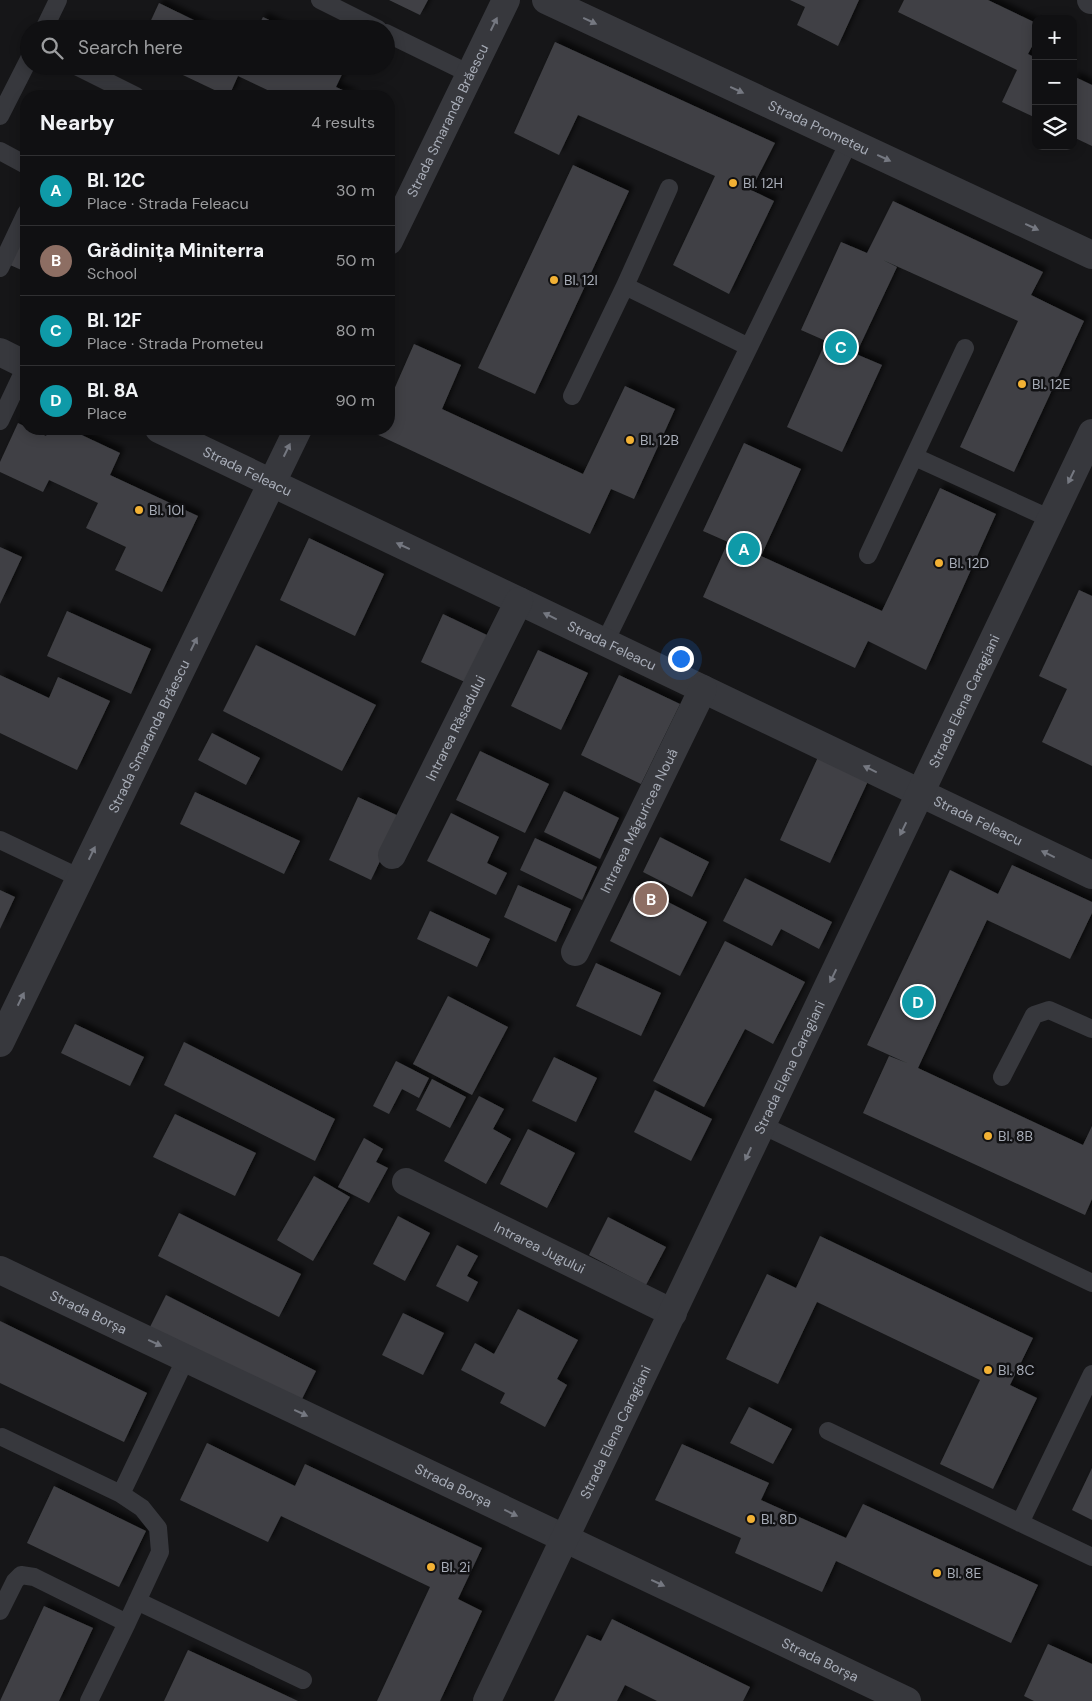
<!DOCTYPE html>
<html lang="en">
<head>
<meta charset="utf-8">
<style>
  body { margin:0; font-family:"DM Sans",sans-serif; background:#19191b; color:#f1f3f6 }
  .controls { position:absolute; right:15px; top:15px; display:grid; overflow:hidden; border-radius:10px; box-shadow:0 2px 12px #0003 }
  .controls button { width:45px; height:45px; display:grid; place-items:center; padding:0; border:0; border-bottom:1px solid #303032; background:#101012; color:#f1f3f6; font:25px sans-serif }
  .you { position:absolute; left:680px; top:658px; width:18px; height:18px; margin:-12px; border:4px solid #fff; border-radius:50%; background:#1a73e8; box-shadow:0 0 0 8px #1a73e833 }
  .badge { display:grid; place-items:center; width:32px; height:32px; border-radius:50%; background:#db2777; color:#fff; font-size:16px; font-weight:700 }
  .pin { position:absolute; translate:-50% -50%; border:2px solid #fff; box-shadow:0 1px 5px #0006 }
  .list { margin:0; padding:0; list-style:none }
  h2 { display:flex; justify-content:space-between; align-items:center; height:65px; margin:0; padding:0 20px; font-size:21px }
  h2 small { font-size:16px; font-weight:400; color:#9c9d9f }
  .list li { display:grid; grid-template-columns:32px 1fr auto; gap:15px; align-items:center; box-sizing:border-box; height:70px; padding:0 20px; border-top:1px solid #303032 }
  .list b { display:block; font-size:19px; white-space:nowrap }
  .list p { margin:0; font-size:16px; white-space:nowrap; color:#9c9d9f }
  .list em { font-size:16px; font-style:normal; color:#9c9d9f }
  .icon { flex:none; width:28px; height:28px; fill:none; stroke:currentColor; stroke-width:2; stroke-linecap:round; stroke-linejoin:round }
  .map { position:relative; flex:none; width:1092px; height:1701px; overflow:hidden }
  .search { position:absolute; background:#101012; box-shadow:0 2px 12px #0003; left:20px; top:20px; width:375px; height:55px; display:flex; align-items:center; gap:12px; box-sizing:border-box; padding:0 18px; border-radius:28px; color:#9c9d9f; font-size:19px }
  .panel { position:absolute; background:#101012; box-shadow:0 2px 12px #0003; left:20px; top:90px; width:375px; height:345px; border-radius:20px }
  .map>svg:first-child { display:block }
  .building { fill:#404145; filter:url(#shadow) }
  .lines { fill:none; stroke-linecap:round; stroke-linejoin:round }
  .service { stroke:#37383d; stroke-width:18 }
  .minor { stroke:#37383d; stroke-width:28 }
  .oneway { fill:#757881 }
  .poi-dot { fill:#f2b134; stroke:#111113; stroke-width:2 }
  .labels { text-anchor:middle; stroke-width:5; stroke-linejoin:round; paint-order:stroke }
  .street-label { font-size:14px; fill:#a8adb8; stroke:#111113 }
  .poi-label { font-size:14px; fill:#a8adb8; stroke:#111113; text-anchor:start }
</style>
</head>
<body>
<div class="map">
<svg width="1092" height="1701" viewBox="0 0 1092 1701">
  <defs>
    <filter id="shadow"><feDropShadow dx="4.5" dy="-4.5" stdDeviation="2.5" flood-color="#0009"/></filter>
  </defs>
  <rect width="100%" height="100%" fill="#161618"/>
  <!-- building -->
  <path class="building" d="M389 0H428L420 15Z
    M790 0H859L838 46 797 25 805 7Z
    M904 0H988L1036 23V39L1028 54 1036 58V118L1002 102 1017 70 898 12Z
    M159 3 202 24 212 29H147Z
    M263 17 288 29H257Z
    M555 42 775 143 751 190 774 201 729 294 673 265 715 176 578 115 559 155 514 133Z
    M164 66H346L336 87 356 96H280L238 76 229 96H227Z
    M1073 76 1092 85V146L1073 137Z
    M573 165 629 191 535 394 478 368Z
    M893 201 1043 272 1031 295 1084 321 1014 472 960 447 1018 321 883 260 897 267 856 354 882 365 842 452 787 427 826 341 801 330 841 242 867 253Z
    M26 231V272L10 265Z
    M414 344 461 365 442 409 583 474 625 386 675 409 634 499 611 489 590 534 374 433 376 429H389V401Z
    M18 423 26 427V429H30L46 436 50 429H69L120 453 110 475 198 516 162 592 115 570 126 547 86 528 98 503 49 480 43 492 0 472V462Z
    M744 443 801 469 761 556 882 611 940 488 996 514 926 670 868 641 855 668 703 597 728 542 703 531Z
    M309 538 384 574 355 636 280 600Z
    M0 547 22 557 0 604Z
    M1079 590 1092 596V766L1042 742 1067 689 1039 676Z
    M67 611 151 649 131 694 47 656Z
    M443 614 489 636 467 683 421 662Z
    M256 645 376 705 342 771 223 711Z
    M538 650 588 673 561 730 511 706Z
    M0 675 49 698 58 677 110 701 77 770 0 733Z
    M619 675 680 704 641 784 581 755Z
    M212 733 260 758 246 785 198 760Z
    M480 751 549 784 525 833 456 800Z
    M819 755 869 779 830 863 780 840Z
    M564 791 619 818 600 859 544 832Z
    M195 792 300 841 284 874 180 824Z
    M358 797 401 817 371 880 329 860Z
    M451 813 499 837 487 863 507 873 496 895 427 861Z
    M660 837 709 862 692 897 643 872Z
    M535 838 597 867 582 900 520 870Z
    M1012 865 1092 902V913L1070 959 987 920 918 1068 1083 1145 1092 1126V1199L1085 1215 863 1113 889 1056 907 1063 867 1045 950 870 998 894Z
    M745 878 832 922 819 949 781 929 772 946 723 921Z
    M518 885 571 909 556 942 504 917Z
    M637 886 707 922 680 976 610 941Z
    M0 890 15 897 0 929Z
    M430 911 490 939 477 967 417 939Z
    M725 941 805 982 773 1044 745 1029 704 1107 653 1081Z
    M596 963 661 993 641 1036 576 1006Z
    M448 996 508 1027 472 1095 413 1064Z
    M75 1024 144 1057 130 1086 61 1053Z
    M184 1042 335 1119 315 1161 164 1085Z
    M554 1057 597 1078 576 1122 532 1101Z
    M396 1061 429 1078 419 1098 402 1089 389 1114 373 1106Z
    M432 1079 466 1097 450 1128 416 1110Z
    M655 1090 712 1119 691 1161 634 1132Z
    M479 1096 504 1109 493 1129 511 1139 486 1184 444 1161Z
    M175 1114 256 1153 235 1196 153 1157Z
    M528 1129 575 1153 547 1208 500 1184Z
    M364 1138 383 1149 376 1162 388 1168 369 1203 338 1187Z
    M314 1176 350 1197 313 1261 277 1240Z
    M179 1213 301 1274 279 1317 158 1256Z
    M398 1216 430 1233 405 1281 373 1264Z
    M608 1217 666 1247 646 1285 589 1255Z
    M820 1236 1033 1338 1010 1385 1037 1398 993 1489 940 1464 980 1380 817 1302 778 1384 726 1359 767 1274 796 1288Z
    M457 1245 478 1256 467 1276 478 1282 468 1302 436 1286Z
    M166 1295 316 1371 298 1407 148 1331Z
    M518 1309 578 1340 557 1379 567 1385 545 1427 500 1403 505 1393 461 1370 475 1343 494 1354Z
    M403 1313 444 1333 423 1375 382 1355Z
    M0 1321 147 1393 124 1442 0 1383Z
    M749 1407 792 1429 773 1464 730 1443Z
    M207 1443 295 1486 305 1464 482 1548 458 1599 482 1611 440 1701H377L430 1587 281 1516 268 1542 180 1500Z
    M682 1444 769 1483 761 1500 846 1538 863 1504 1038 1585 1011 1643 836 1561 822 1592 735 1553 741 1538 655 1500Z
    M1092 1468V1520L1072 1510Z
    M54 1486 146 1531 119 1587 27 1543Z
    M44 1606 93 1628 59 1701H0Z
    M612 1619 750 1687 743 1701H657L625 1685 617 1701H554L587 1635 601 1641Z
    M1048 1644 1092 1664V1701H1034L1024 1696Z
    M188 1650 298 1701H164Z"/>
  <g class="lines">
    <!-- service -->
    <path class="service" d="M320 0 378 29
      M44 29 58 0
      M386 33 470 74
      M76 66 136 96
      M0 116 29 59
      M0 151 26 165
      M669 188 625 286 749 347
      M0 268 26 213
      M572 396 625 286
      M0 421 26 366
      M915 457 1051 519
      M868 555 965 348
      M605 642 849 142
      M0 840 80 878
      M1002 1077 1034 1015 1049 1010 1092 1029
      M762 1125 1092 1283
      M828 1431 1092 1557
      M2 1437 121 1494 142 1508 158 1528 160 1552 127 1623
      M121 1494 186 1358
      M1020 1523 1092 1374
      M137 1601 303 1680
      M0 1611 15 1581 21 1575 34 1577 127 1623 89 1701"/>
    <!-- minor -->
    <g class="minor">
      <path id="s1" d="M546 0 1092 255"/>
      <path d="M1091 0H1092"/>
      <path id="s2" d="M389 241 506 0"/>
      <path d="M0 352 26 365"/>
      <path id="s3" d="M159 429 1092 875"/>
      <path id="s4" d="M392 855 519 601"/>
      <path id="s5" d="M575 952 703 689"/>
      <path id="s6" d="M0 1043 298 429"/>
      <path id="s7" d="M406 1182 673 1313"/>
      <path id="s8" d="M0 1270 907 1701"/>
      <path id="s9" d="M487 1701 1092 433"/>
    </g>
  </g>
  <!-- one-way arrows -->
  <defs><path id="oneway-solid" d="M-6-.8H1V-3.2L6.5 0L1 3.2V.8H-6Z" transform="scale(1.25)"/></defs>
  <g class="oneway">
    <use href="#oneway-solid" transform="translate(590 21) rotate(25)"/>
    <use href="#oneway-solid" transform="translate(494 24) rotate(-64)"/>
    <use href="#oneway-solid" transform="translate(737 90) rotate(25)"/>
    <use href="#oneway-solid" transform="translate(884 158) rotate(25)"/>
    <use href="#oneway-solid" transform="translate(1032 227) rotate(25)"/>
    <use href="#oneway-solid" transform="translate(287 450) rotate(-64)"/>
    <use href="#oneway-solid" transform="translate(1071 477) rotate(116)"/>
    <use href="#oneway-solid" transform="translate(403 546) rotate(-155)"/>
    <use href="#oneway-solid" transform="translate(550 616) rotate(-154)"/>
    <use href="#oneway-solid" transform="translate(194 644) rotate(-64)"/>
    <use href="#oneway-solid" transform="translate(870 769) rotate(-154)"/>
    <use href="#oneway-solid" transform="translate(903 829) rotate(116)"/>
    <use href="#oneway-solid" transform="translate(92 853) rotate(-64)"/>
    <use href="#oneway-solid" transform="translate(1048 854) rotate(-154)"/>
    <use href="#oneway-solid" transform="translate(833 976) rotate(116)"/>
    <use href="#oneway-solid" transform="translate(21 999) rotate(-64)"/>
    <use href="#oneway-solid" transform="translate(748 1154) rotate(115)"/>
    <use href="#oneway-solid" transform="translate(155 1343) rotate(25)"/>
    <use href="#oneway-solid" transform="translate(301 1413) rotate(25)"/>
    <use href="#oneway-solid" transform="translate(511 1513) rotate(26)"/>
    <use href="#oneway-solid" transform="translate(658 1583) rotate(25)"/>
  </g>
  <!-- markers -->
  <g class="poi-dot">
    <circle cx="733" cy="183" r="5"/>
    <circle cx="554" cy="280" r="5"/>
    <circle cx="1022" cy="384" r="5"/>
    <circle cx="630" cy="440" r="5"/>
    <circle cx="139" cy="510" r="5"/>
    <circle cx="939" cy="563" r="5"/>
    <circle cx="988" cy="1136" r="5"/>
    <circle cx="988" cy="1370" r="5"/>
    <circle cx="751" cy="1519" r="5"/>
    <circle cx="431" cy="1567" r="5"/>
    <circle cx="937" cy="1573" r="5"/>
  </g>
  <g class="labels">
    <!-- street labels -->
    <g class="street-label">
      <text dy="5" stroke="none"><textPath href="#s2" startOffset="134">Strada Smaranda Brăescu</textPath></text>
      <text dy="5" stroke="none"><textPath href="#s1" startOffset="301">Strada Prometeu</textPath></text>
      <text dy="5" stroke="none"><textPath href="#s3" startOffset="98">Strada Feleacu</textPath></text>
      <text dy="5" stroke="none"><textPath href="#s3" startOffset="502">Strada Feleacu</textPath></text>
      <text dy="5" stroke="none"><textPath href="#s9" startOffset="1108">Strada Elena Caragiani</textPath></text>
      <text dy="5" stroke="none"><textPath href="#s4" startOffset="142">Intrarea Răsadului</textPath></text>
      <text dy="5" stroke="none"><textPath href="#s6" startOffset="341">Strada Smaranda Brăescu</textPath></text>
      <text dy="5" stroke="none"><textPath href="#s3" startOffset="908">Strada Feleacu</textPath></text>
      <text dy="5" stroke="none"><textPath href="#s5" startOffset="146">Intrarea Măguricea Nouă</textPath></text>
      <text dy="5" stroke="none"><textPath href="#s9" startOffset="702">Strada Elena Caragiani</textPath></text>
      <text dy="5" stroke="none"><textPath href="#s7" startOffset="149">Intrarea Jugului</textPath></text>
      <text dy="5" stroke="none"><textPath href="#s8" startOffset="98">Strada Borșa</textPath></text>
      <text dy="5" stroke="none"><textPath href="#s9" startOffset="298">Strada Elena Caragiani</textPath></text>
      <text dy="5" stroke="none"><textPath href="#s8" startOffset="502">Strada Borșa</textPath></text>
      <text dy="5" stroke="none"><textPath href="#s8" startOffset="908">Strada Borșa</textPath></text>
    </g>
    <!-- poi labels -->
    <g class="poi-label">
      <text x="743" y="188">Bl. 12H</text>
      <text x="564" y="285">Bl. 12I</text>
      <text x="1032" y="389">Bl. 12E</text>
      <text x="640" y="445">Bl. 12B</text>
      <text x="149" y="515">Bl. 10I</text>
      <text x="949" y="568">Bl. 12D</text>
      <text x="998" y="1141">Bl. 8B</text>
      <text x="998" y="1375">Bl. 8C</text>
      <text x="761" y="1524">Bl. 8D</text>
      <text x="441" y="1572">Bl. 2i</text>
      <text x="947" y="1578">Bl. 8E</text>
    </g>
  </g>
</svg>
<div class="controls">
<button>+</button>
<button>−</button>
<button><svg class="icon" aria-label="layers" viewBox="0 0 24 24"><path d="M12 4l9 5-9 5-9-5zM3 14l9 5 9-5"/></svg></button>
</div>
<div class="you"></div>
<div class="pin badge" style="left:744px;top:549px;background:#0f9aa8">A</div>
<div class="pin badge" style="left:651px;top:899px;background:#8d6e63">B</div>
<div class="pin badge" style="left:841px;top:347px;background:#0f9aa8">C</div>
<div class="pin badge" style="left:918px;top:1002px;background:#0f9aa8">D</div>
<div class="search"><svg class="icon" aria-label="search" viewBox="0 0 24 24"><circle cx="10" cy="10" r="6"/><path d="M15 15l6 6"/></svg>Search here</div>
<section class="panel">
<h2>Nearby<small>4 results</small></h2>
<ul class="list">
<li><span class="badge" style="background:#0f9aa8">A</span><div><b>Bl. 12C</b><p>Place · Strada Feleacu</p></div><em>30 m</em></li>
<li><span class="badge" style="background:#8d6e63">B</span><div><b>Grădinița Miniterra</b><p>School</p></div><em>50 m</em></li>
<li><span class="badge" style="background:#0f9aa8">C</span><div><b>Bl. 12F</b><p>Place · Strada Prometeu</p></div><em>80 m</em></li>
<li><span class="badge" style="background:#0f9aa8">D</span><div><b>Bl. 8A</b><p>Place</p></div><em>90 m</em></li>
</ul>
</section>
</div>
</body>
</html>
